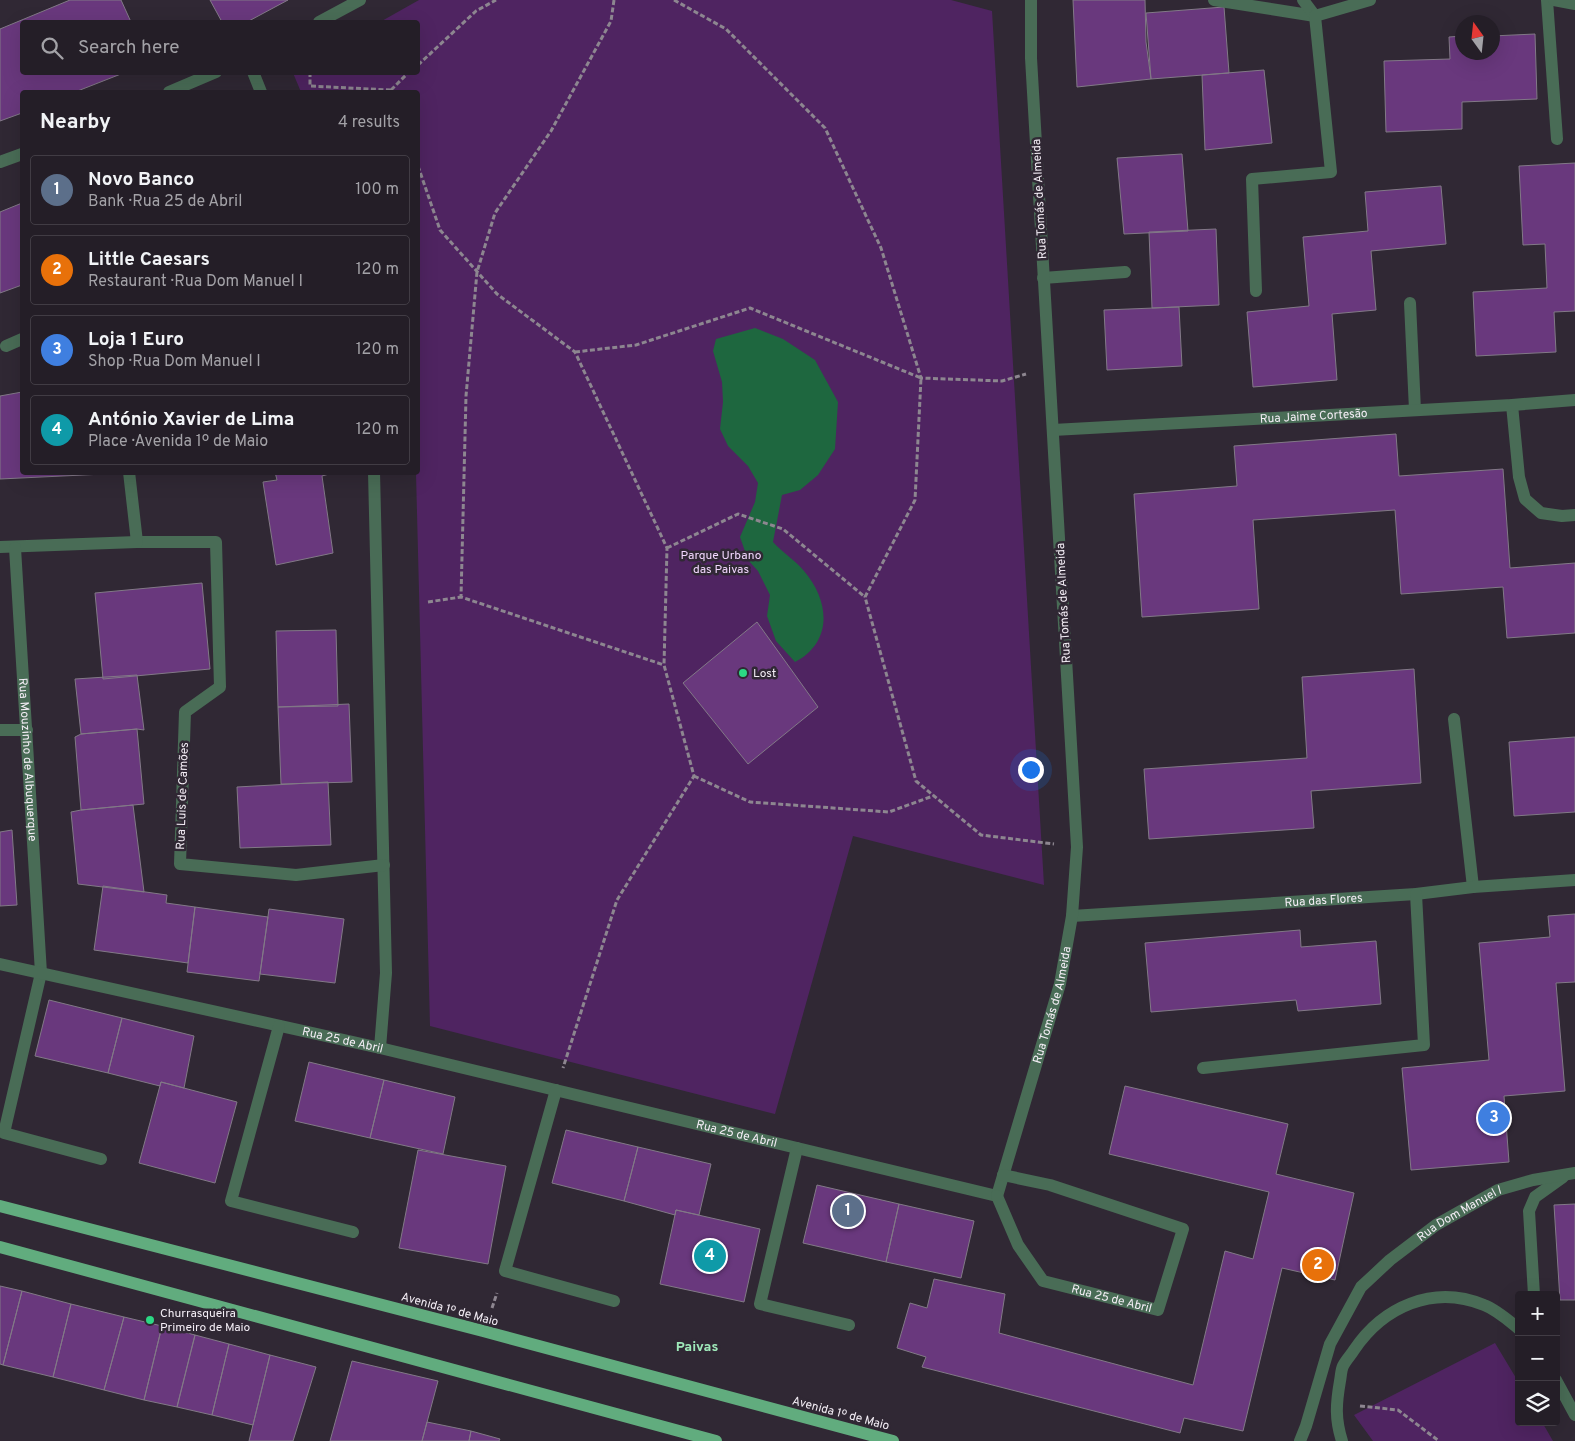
<!DOCTYPE html>
<html lang="en">
<head>
<meta charset="utf-8">
<style>
  body { margin:0; font-family:Overpass,sans-serif; background:#302b33; color:#f1f3f6 }
  .controls { position:absolute; right:15px; bottom:15px; display:grid; overflow:hidden; border-radius:5px; box-shadow:0 5px 20px #0002 }
  .controls button { width:45px; height:45px; display:grid; place-items:center; padding:0; border:0; border-bottom:1px solid #413c44; background:#241e27; color:#f1f3f6; font:25px sans-serif }
  .compass { position:absolute; left:1455px; top:15px; width:45px; height:45px; border-radius:50%; background:#241e27; box-shadow:0 5px 20px #0002; rotate:345deg }
  .you { position:absolute; left:1030px; top:769px; width:18px; height:18px; margin:-12px; border:4px solid #fff; border-radius:50%; background:#1a73e8; box-shadow:0 0 0 8px #1a73e833 }
  .badge { display:grid; place-items:center; width:32px; height:32px; border-radius:50%; background:#2cd884; color:#fff; font-size:16px; font-weight:700 }
  .pin { position:absolute; translate:-50% -50%; border:2px solid #fff; box-shadow:0 1px 5px #0006 }
  .list { margin:0; padding:0; list-style:none }
  h2 { display:flex; justify-content:space-between; align-items:center; height:65px; margin:0; padding:0 20px; font-size:21px }
  h2 small { font-size:16px; font-weight:400; color:#a3a2a7 }
  .list li { display:grid; grid-template-columns:32px 1fr auto; gap:15px; align-items:center; box-sizing:border-box; height:70px; margin:0 10px 10px; padding:0 10px; border:1px solid #413c44; border-radius:5px }
  .list b { display:block; font-size:19px; white-space:nowrap }
  .list p { margin:0; font-size:16px; white-space:nowrap; color:#a3a2a7 }
  .list em { font-size:16px; font-style:normal; color:#a3a2a7 }
  .icon { flex:none; width:28px; height:28px; fill:none; stroke:currentColor; stroke-width:2; stroke-linecap:round; stroke-linejoin:round }
  .map { position:relative; flex:none; width:1575px; height:1441px; overflow:hidden }
  .search { position:absolute; background:#241e27; box-shadow:0 5px 20px #0002; left:20px; top:20px; width:400px; height:55px; display:flex; align-items:center; gap:12px; box-sizing:border-box; padding:0 18px; border-radius:5px; color:#a3a2a7; font-size:19px }
  .panel { position:absolute; background:#241e27; box-shadow:0 5px 20px #0002; left:20px; top:90px; width:400px; height:385px; border-radius:5px }
  .map>svg:first-child { display:block }
  .green { fill:#4f2461 }
  .water { fill:#1e673f }
  .building { fill:#69387d; stroke:#827987 }
  .lines { fill:none; stroke-linecap:round; stroke-linejoin:round }
  .path { stroke:#8d8690; stroke-width:3; stroke-dasharray:5 2.5; stroke-linecap:butt }
  .minor { stroke:#496c56; stroke-width:12 }
  .major { stroke:#61ac7e; stroke-width:12 }
  .poi-dot { fill:#2cd884; stroke:#302834; stroke-width:2 }
  .labels { text-anchor:middle; stroke-width:5; stroke-linejoin:round; paint-order:stroke }
  .street-label { font-size:12px; fill:#f4eef6; stroke:#302834 }
  .park-label { font-size:12px; fill:#f2d7fe; stroke:#302834 }
  .poi-label { font-size:12px; fill:#f4eef6; stroke:#302834; text-anchor:start }
  .neighbourhood-label { font-size:14px; font-weight:bold; fill:#9feaba; stroke:#302834 }
</style>
</head>
<body>
<div class="map">
<svg width="1575" height="1441" viewBox="0 0 1575 1441">
  <rect width="100%" height="100%" fill="#302834"/>
  <!-- green -->
  <path class="green" d="M419 0H951L992 11 1044 885 853 836 775 1114 430 1026 416 473 418 472V92H301L293 73 418 72V22H380Z
    M1495 1343 1519 1383V1422H1542L1553 1441H1373L1354 1415Z"/>
  <!-- water -->
  <path class="water" d="M755 328 783 339 815 360 838 402 835 449 818 475 800 490 782 495 773 542C782 552 795 560 804 571 830 601 833 642 795 662L776 641 767 616 770 595 758 571 748 560 740 537 755 502 758 483 748 466 728 446 720 429 723 402 722 382 713 351 716 339Z"/>
  <!-- building -->
  <path class="building" d="M70 0H121L131 22H22V72H126L75 92H22V113L0 121V29Z
    M210 0H288L247 22H222Z
    M1073 0H1145L1146 42 1151 79 1077 87Z
    M1224 7 1229 73 1151 79 1146 13Z
    M1535 34 1537 99 1462 102V129L1386 132 1384 61 1450 59 1449 37 1462 36V52H1492V36Z
    M1264 70 1272 143 1205 150 1202 75Z
    M1182 154 1188 231 1124 234 1117 158Z
    M1575 163V311L1554 312 1556 352 1476 356 1473 292 1547 288 1545 244 1523 245 1519 166Z
    M1441 186 1446 244 1371 251 1376 310 1332 314 1337 380 1253 387 1247 312 1309 306 1303 237 1368 231 1365 192Z
    M22 203V285L0 293V212Z
    M1216 229 1219 305 1152 308 1149 232Z
    M1179 307 1182 366 1107 370 1104 310Z
    M22 392V472H104V474L0 479V396Z
    M1396 434 1399 476 1503 469 1510 568 1575 563V633L1507 638 1503 587 1401 594 1395 510 1253 520 1259 609 1142 617 1134 494 1237 486 1234 446Z
    M275 472H336L322 476 333 553 276 565 263 482 277 480Z
    M202 583 210 669 103 679 95 593Z
    M757 622 818 707 748 764 683 683Z
    M336 630 338 706 278 707 276 631Z
    M1414 669 1421 783 1311 791 1314 828 1149 839 1144 769 1307 758 1302 677Z
    M137 675 144 730 137 729 81 734 75 679Z
    M349 704 352 782 281 784 278 707Z
    M137 729 144 804 81 810 75 737 81 734Z
    M1575 737V812L1514 816 1509 742Z
    M328 782 331 845 240 848 237 787Z
    M133 805 144 892 78 884 71 812 81 810Z
    M12 830 17 905 0 906V832Z
    M103 886 167 895 166 903 195 907 188 963 94 950Z
    M195 907 268 917 259 981 187 972Z
    M269 909 344 919 335 983 260 974Z
    M1575 914V982L1556 983 1565 1091 1504 1096 1509 1162 1411 1170 1402 1068 1489 1060 1479 943 1550 937 1548 916Z
    M1300 930 1301 947 1376 941 1381 1004 1298 1011 1296 1000 1151 1012 1145 943Z
    M49 1000 122 1018 108 1073 35 1056Z
    M122 1018 194 1036 184 1088 161 1082 160 1086 108 1073Z
    M309 1062 384 1080 370 1138 295 1121Z
    M384 1080 455 1097 443 1154 370 1138Z
    M161 1082 237 1102 215 1183 139 1163Z
    M1125 1086 1288 1124 1276 1174 1354 1193 1335 1280 1282 1268 1243 1431 1184 1418 1180 1433 922 1367 926 1357 897 1348 910 1303 927 1308 934 1279 1005 1294 999 1333 1193 1385 1225 1251 1253 1259 1269 1192 1109 1154Z
    M566 1130 638 1147 624 1201 552 1183Z
    M638 1147 711 1164 699 1215 676 1210 675 1215 624 1201Z
    M418 1150 506 1166 488 1264 399 1248Z
    M817 1185 899 1204 886 1262 803 1243Z
    M899 1204 974 1221 961 1278 886 1262Z
    M1575 1204V1300H1560L1554 1205Z
    M676 1210 760 1229 744 1302 660 1284Z
    M0 1286 22 1291 3 1365 0 1364Z
    M22 1291 71 1304 53 1377 3 1365Z
    M71 1304 124 1317 104 1390 53 1377Z
    M124 1317 162 1326 144 1400 104 1390Z
    M162 1326 195 1335 177 1407 144 1400Z
    M195 1335 229 1344 212 1415 177 1407Z
    M229 1344 270 1355 253 1425 212 1415Z
    M270 1355 316 1367 293 1441H249Z
    M352 1361 438 1381 422 1441H330Z
    M427 1422 471 1431 469 1441H422Z
    M471 1431 500 1439 499 1441H469Z"/>
  <g class="lines">
    <!-- path -->
    <path class="path" d="M614 0 611 21 551 131 495 213 477 272 466 396 461 597 664 665
      M674 0 726 29 825 128 881 248 921 378 1002 381 1026 374
      M418 65 476 11 496 0
      M310 72V86L391 90 392 92
      M391 90 409 72
      M418 166 440 230 497 294 575 352 667 548 664 665 694 776 617 900 563 1068
      M575 352 636 345 750 308 921 378 915 500 865 597 916 781 981 835 1054 844
      M667 548 738 514 783 529 865 597
      M428 602 461 597
      M694 776 750 802 889 812 933 796
      M492 1308 497 1293
      M1360 1406 1398 1410 1439 1441"/>
    <!-- minor -->
    <g class="minor">
      <path d="M1214 0 1315 16"/>
      <path d="M1303 0 1315 16"/>
      <path d="M1547 0 1557 139"/>
      <path d="M1554 0 1575 4"/>
      <path d="M319 22 360 0"/>
      <path d="M253 72 261 92"/>
      <path d="M169 92 216 72"/>
      <path d="M0 162 22 154"/>
      <path d="M1043 278 1125 272"/>
      <path d="M1256 291 1252 179 1331 172 1315 16 1370 0"/>
      <path d="M1410 303 1415 410"/>
      <path d="M6 346 22 339"/>
      <path d="M1512 405 1519 477 1525 499 1541 513 1562 516 1575 515"/>
      <path id="s1" d="M1053 430 1512 405 1575 400"/>
      <path d="M374 472 386 973 380 1048"/>
      <path d="M137 542H216L220 687 185 712 180 864 296 875 384 865"/>
      <path d="M0 547 137 542 129 472"/>
      <path id="s2" d="M15 548 41 973 4 1133 101 1159"/>
      <path d="M1454 719 1473 887"/>
      <path d="M0 730H27"/>
      <path id="s3" d="M1072 916 1416 894 1473 887 1575 880"/>
      <path id="s4" d="M0 964 380 1048 997 1196"/>
      <path d="M279 1026 231 1201 353 1232"/>
      <path d="M1203 1068 1424 1045 1416 894"/>
      <path d="M556 1090 505 1271 614 1301"/>
      <path d="M797 1148 760 1304 849 1325"/>
      <path id="s5" d="M997 1196 1060 984 1072 916 1077 847 1031 58V0"/>
      <path id="s6" d="M997 1196 1018 1245 1043 1281 1158 1310 1183 1229 1050 1185 1003 1175"/>
      <path d="M1534 1295 1529 1211 1535 1197 1563 1177"/>
      <path d="M1556 1380 1575 1415"/>
      <path id="s7" d="M1300 1441 1306 1426 1330 1344 1361 1287 1390 1260 1436 1225 1498 1190 1533 1180 1575 1173"/>
      <path d="M1342 1441C1335 1419 1336 1404 1340 1381 1341 1376 1341 1370 1343 1366 1346 1360 1351 1355 1354 1350 1383 1307 1433 1284 1484 1305 1497 1310 1508 1320 1519 1329"/>
    </g>
    <!-- major -->
    <path class="major" d="M0 1206 483 1331 893 1441
      M0 1247 716 1441"/>
  </g>
  <!-- markers -->
  <g class="poi-dot">
    <circle cx="743" cy="673" r="5"/>
    <circle cx="150" cy="1320" r="5"/>
  </g>
  <g class="labels">
    <!-- street labels -->
    <g class="street-label">
      <text transform="translate(1039 199) rotate(-93)" y="4">Rua Tomás de Almeida</text>
      <text dy="4" stroke="none"><textPath href="#s1" startOffset="261">Rua Jaime Cortesão</textPath></text>
      <text transform="translate(1063 603) rotate(-93)" y="4">Rua Tomás de Almeida</text>
      <text dy="4" stroke="none"><textPath href="#s2" startOffset="212">Rua Mouzinho de Albuquerque</textPath></text>
      <text transform="translate(182 796) rotate(-88)" y="4">Rua Luis de Camões</text>
      <text dy="4" stroke="none"><textPath href="#s3" startOffset="252">Rua das Flores</textPath></text>
      <text dy="4" stroke="none"><textPath href="#s5" startOffset="199">Rua Tomás de Almeida</textPath></text>
      <text dy="4" stroke="none"><textPath href="#s4" startOffset="351">Rua 25 de Abril</textPath></text>
      <text dy="4" stroke="none"><textPath href="#s4" startOffset="756">Rua 25 de Abril</textPath></text>
      <text dy="4" stroke="none"><textPath href="#s7" startOffset="290">Rua Dom Manuel I</textPath></text>
      <text dy="4" stroke="none"><textPath href="#s6" startOffset="168">Rua 25 de Abril</textPath></text>
      <text transform="translate(450 1309) rotate(15)" y="4">Avenida 1º de Maio</text>
      <text transform="translate(841 1413) rotate(15)" y="4">Avenida 1º de Maio</text>
    </g>
    <!-- park labels -->
    <g class="park-label">
      <text x="721" y="559">Parque Urbano<tspan x="721" dy="14">das Paivas</tspan></text>
    </g>
    <!-- poi labels -->
    <g class="poi-label">
      <text x="753" y="677">Lost</text>
      <text x="160" y="1317">Churrasqueira<tspan x="160" dy="14">Primeiro de Maio</tspan></text>
    </g>
    <!-- neighbourhood labels -->
    <g class="neighbourhood-label">
      <text x="697" y="1351">Paivas</text>
    </g>
  </g>
</svg>
<div class="controls">
<button>+</button>
<button>−</button>
<button><svg class="icon" aria-label="layers" viewBox="0 0 24 24"><path d="M12 4l9 5-9 5-9-5zM3 14l9 5 9-5"/></svg></button>
</div>
<svg class="compass" viewBox="-18 -18 36 36"><path d="M0-13l5 13h-10z" fill="#e53935"/><path d="M0 13l5-13h-10z" fill="#a3a2a7"/></svg>
<div class="you"></div>
<div class="pin badge" style="left:848px;top:1211px;background:#5c6f8a">1</div>
<div class="pin badge" style="left:1318px;top:1265px;background:#e8710a">2</div>
<div class="pin badge" style="left:1494px;top:1118px;background:#3f7fe0">3</div>
<div class="pin badge" style="left:710px;top:1256px;background:#0f9aa8">4</div>
<div class="search"><svg class="icon" aria-label="search" viewBox="0 0 24 24"><circle cx="10" cy="10" r="6"/><path d="M15 15l6 6"/></svg>Search here</div>
<section class="panel">
<h2>Nearby<small>4 results</small></h2>
<ul class="list">
<li><span class="badge" style="background:#5c6f8a">1</span><div><b>Novo Banco</b><p>Bank · Rua 25 de Abril</p></div><em>100 m</em></li>
<li><span class="badge" style="background:#e8710a">2</span><div><b>Little Caesars</b><p>Restaurant · Rua Dom Manuel I</p></div><em>120 m</em></li>
<li><span class="badge" style="background:#3f7fe0">3</span><div><b>Loja 1 Euro</b><p>Shop · Rua Dom Manuel I</p></div><em>120 m</em></li>
<li><span class="badge" style="background:#0f9aa8">4</span><div><b>António Xavier de Lima</b><p>Place · Avenida 1º de Maio</p></div><em>120 m</em></li>
</ul>
</section>
</div>
</body>
</html>
